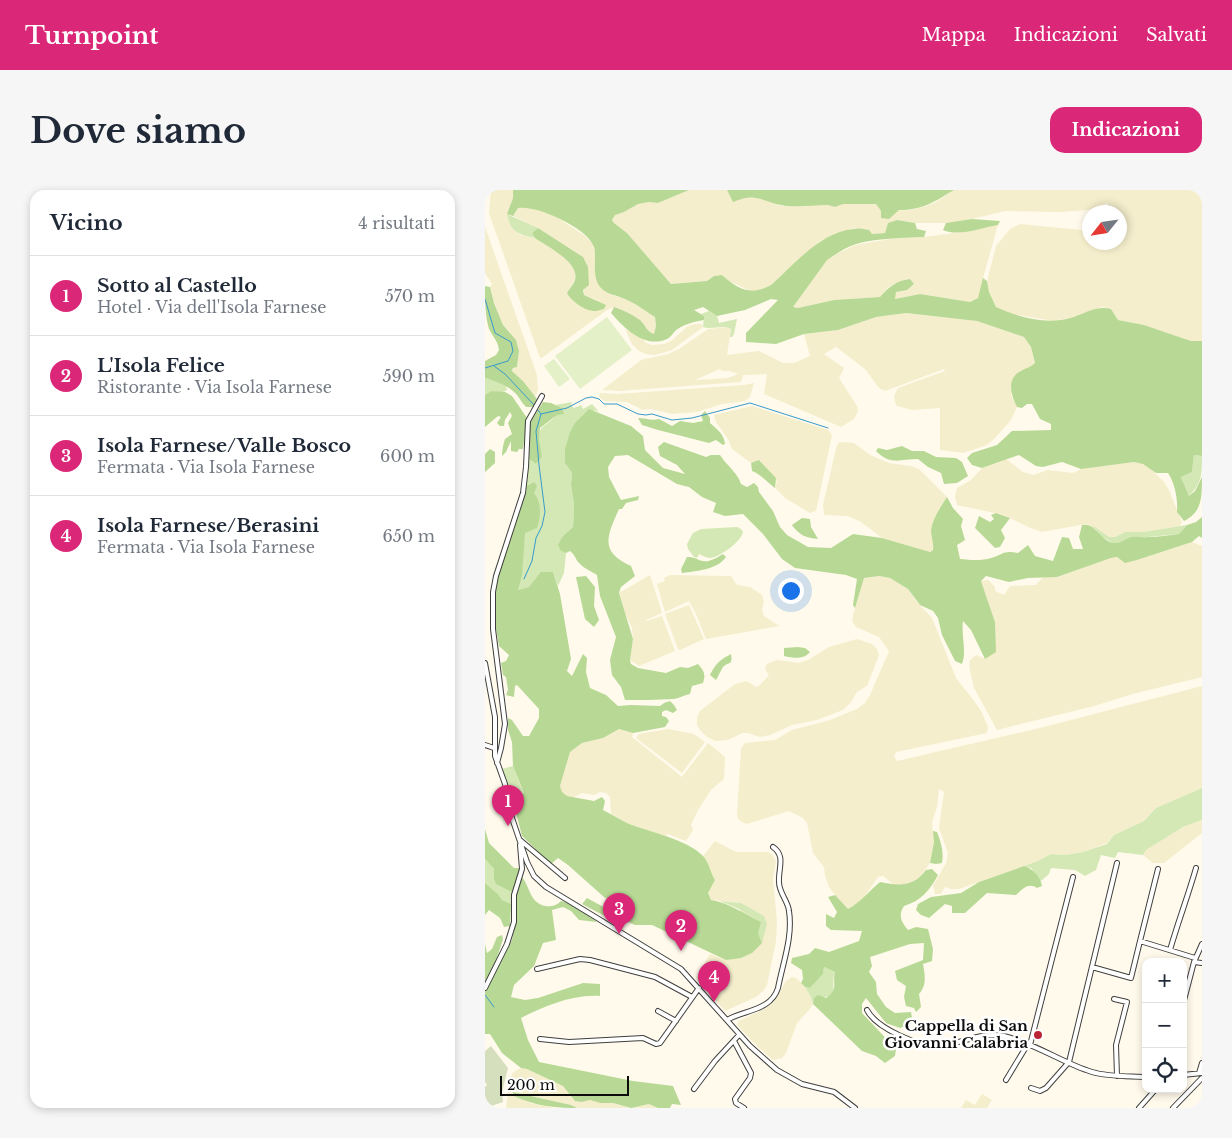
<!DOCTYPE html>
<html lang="it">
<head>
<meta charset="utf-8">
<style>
  body { margin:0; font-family:"Libre Baskerville",serif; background:#f6f6f7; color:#1f2937 }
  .controls { position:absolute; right:15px; bottom:15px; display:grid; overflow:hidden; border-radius:10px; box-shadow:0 2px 8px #0003 }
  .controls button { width:45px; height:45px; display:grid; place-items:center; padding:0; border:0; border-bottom:1px solid #e0e1e3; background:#fff; color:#1f2937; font:25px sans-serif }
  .compass { position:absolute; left:597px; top:15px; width:45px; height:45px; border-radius:50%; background:#fff; box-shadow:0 2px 8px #0003; rotate:240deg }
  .scale { position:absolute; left:15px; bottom:12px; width:129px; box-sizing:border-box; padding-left:5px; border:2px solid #0c0c0c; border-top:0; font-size:14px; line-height:18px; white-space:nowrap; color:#0c0c0c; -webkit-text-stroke:4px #fff; paint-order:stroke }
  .you { position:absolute; left:305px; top:400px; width:18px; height:18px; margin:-12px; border:4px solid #fff; border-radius:50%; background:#1a73e8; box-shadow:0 0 0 8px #1a73e833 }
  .badge { display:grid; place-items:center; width:32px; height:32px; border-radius:50%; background:#db2777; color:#fff; font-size:16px; font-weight:700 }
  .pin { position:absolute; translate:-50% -41px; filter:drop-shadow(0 1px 2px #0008) }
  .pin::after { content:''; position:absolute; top:26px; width:18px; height:15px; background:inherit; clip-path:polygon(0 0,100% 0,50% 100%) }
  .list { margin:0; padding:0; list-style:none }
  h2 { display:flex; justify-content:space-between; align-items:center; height:65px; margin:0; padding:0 20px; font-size:21px }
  h2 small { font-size:16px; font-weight:400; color:#747a83 }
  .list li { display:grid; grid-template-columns:32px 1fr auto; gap:15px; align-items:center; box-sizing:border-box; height:80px; padding:0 20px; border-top:1px solid #e0e1e3 }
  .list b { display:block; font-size:19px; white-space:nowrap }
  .list p { margin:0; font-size:16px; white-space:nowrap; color:#747a83 }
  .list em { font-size:16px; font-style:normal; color:#747a83 }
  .icon { flex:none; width:28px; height:28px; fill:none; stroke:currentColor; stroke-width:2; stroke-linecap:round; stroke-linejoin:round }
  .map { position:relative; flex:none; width:717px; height:918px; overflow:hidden; border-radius:15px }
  header { display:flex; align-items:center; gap:30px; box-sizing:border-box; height:70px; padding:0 25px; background:#db2777; color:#fff }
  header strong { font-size:24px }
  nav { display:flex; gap:28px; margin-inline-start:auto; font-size:18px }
  .intro { display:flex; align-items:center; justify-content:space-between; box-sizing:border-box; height:120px; padding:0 30px }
  h1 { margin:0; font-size:35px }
  .button { padding:12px 22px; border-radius:15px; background:#db2777; color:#fff; font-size:18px; font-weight:700 }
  main { display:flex; gap:30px; padding:0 30px }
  aside { flex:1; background:#fff; border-radius:15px; box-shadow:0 2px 8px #0003 }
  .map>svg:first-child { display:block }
  .farmland { fill:#f4eecc; fill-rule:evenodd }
  .green { fill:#d3e8b5 }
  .forest { fill:#b8d995 }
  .cemetery { fill:#d6dfbd }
  .pitch { fill:#e4f0c7 }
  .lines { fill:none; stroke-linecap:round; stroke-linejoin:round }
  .stream { stroke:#389acc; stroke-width:1 }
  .minor-casing { stroke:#3f3f3f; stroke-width:6 }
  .minor { stroke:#fff; stroke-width:4 }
  .poi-dot { fill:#ba2536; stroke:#fff; stroke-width:2 }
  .labels { text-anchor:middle; stroke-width:5; stroke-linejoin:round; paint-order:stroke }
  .poi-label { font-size:15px; font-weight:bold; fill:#0c0c0c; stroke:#fff; text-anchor:end }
</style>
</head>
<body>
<header>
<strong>Turnpoint</strong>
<nav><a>Mappa</a><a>Indicazioni</a><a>Salvati</a></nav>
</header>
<div class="intro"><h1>Dove siamo</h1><a class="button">Indicazioni</a></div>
<main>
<aside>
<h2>Vicino<small>4 risultati</small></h2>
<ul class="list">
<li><span class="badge">1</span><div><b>Sotto al Castello</b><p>Hotel · Via dell'Isola Farnese</p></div><em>570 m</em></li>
<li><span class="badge">2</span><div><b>L'Isola Felice</b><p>Ristorante · Via Isola Farnese</p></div><em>590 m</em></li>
<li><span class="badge">3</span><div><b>Isola Farnese/Valle Bosco</b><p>Fermata · Via Isola Farnese</p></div><em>600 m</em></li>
<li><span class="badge">4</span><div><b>Isola Farnese/Berasini</b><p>Fermata · Via Isola Farnese</p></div><em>650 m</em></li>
</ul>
</aside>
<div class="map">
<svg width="717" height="918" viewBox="0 0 717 918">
  <rect width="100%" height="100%" fill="#fffaeb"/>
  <!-- farmland -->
  <path class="farmland" d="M6 0H28V8L22 24 24 33 29 40 36 45 50 48 80 67 90 80V90L82 103 117 112 99 105 98 67 53 38 28 26 33 18 42 17 69 25 100 46 108 54 110 64V80L126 105 141 109 170 127 171 136 169 144 165 143 155 131 136 119 129 117 122 120 58 167 55 168 4 23Z
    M204 0H242L248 11 259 7 274 8 297 16 343 15 350 17 357 14H391L396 21 426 20 441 16 451 12 469 0H717V151H706L659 135 633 130 626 119 617 117 584 128 568 131 528 124 511 117 504 102 502 91 511 56 525 39 535 34 597 40 604 38V52H634V22H623V13L603 20 576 22 520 21 487 29 461 33H430L412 30 403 33 400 43 387 44 384 40 370 38 353 43 334 52 286 95 277 100 268 102 244 91 237 85 229 86 222 91 186 94 142 43 129 33 127 30 130 25 139 22 153 14 164 12 173 13Z
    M513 35 498 88 496 102 493 108 485 112 435 104 409 109 411 102 422 100 429 94 425 89 418 90 402 98 395 107 349 110 313 118 308 117 342 69 370 55 411 48 439 47 476 42Z
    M0 37 52 185 53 199 51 205 49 206 38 191 27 181 33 174V166L25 142 18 135 9 112 5 97 7 94 0 83Z
    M421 123 492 131 539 147 546 157 550 173 547 177 534 182 526 205 532 217 526 230 510 248 502 255 478 263 455 260V218L427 220 412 216 410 212 409 206 413 198 460 181 459 179 400 201 394 198 380 179 351 157 339 164 359 178 354 188 372 216 373 221 369 229 356 237 279 204 282 184 258 185 256 192 134 201 117 200 156 170 183 164 194 159 223 139 242 137 246 139 242 165 274 161 298 173H309L325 166 319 144 353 140 391 127ZM235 179 237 181H244L253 184 243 188 210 190Z
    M210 134H217L218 137 187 160 170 165 161 164 154 161 147 154 140 139 158 149 161 153 167 155 179 154 186 151 203 136Z
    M269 193 265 207 260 211 237 214 212 222 187 224 166 219 158 220 142 212 119 211 114 207 115 203 132 204 259 195Z
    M267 216 343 240 347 245 331 321 325 323 300 308 290 298 292 292 275 270 266 273 247 259 243 249 231 232 229 225Z
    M355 252 369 253 385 265 404 273 426 276 434 279 462 307 455 317 446 340 449 352 448 360 444 362 397 348 376 332 363 326 339 325 338 315 352 255Z
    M521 269 538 282 548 285 563 280 587 283 591 282 596 279 607 277 649 272 658 274 665 278 679 292 684 300 697 332 695 336 658 342H640L630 347H624L601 334 557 342 543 337 519 325 472 315 470 307 472 298 486 290 497 278 513 273Z
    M707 352 717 356V487L648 504 609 516 512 540 489 498 484 476 485 470 491 465 500 469 510 432 496 391 503 390 510 397V401L519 405 525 396 551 395 558 387H572L626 368 632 367 652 370Z
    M165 385 177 423 161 430 162 431 177 426 190 461 154 476 145 470 148 449 147 438 140 423 134 403Z
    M185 385 246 386 252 395 265 397 277 405 279 412 277 420 279 426 294 436 221 449 211 424 204 411 180 422 172 394 180 391 179 388Z
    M394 386 405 388 423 399 431 411 447 428 471 488 490 512 497 523 503 537 502 543 411 562 409 566 412 571 555 538 717 496V598L671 618 659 631 629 645 622 653 598 662 581 665 566 664 553 671 474 699H466L460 697 456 704H450L448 696 461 673 463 663 454 638 459 602 454 599 452 617 447 632 449 652 445 673 435 687 421 695 408 694 398 686 393 687 376 712 363 719 355 711 344 697 340 686 339 677 328 663 322 633 318 628 304 621 262 634 257 632 253 629 252 623 256 559 260 553 290 550 307 540 345 530 372 519 380 513 385 505 404 461 394 447 371 437 367 431 368 425 379 388Z
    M204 415 219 449 195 460 193 459 180 424Z
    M372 449 387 454 392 459 394 465 382 496 372 502 366 512 358 520 332 530 307 535 285 545 275 547 263 543H257L243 550 231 551 222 547 215 540 212 535V527L215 521 250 494 261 491 267 494 270 497 274 496 284 485 280 479 282 474 292 470 314 473 323 470 344 457Z
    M134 539 148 543 147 547 197 587 223 553 240 567 239 589 226 600 213 620 206 635 208 640 201 651 183 644 180 646 142 633 126 624 125 607 121 603 115 602 109 605 97 603 89 607 82 606 77 602 75 596 85 562 97 553 118 548Z
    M183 539 209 544 220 552 197 583 151 548 154 544Z
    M717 630V643L679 673H668L658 665 661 660 698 637Z
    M230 651 251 662H282L287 664 291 671 288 689 292 732 291 751 282 795 279 800 271 807 240 821 211 788 225 764 241 770 257 713 226 710 223 703 230 690 224 682 223 673 218 666Z
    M307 787 311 788 320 797 326 807 328 814 324 820 312 833 301 863 297 868 288 870 273 857 252 835 254 831 281 818 290 810 301 791Z
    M36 878 42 879 78 896 90 911 98 912 105 910 115 913H128L145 918 164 914 173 918H92L86 915 30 902 29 906 48 914 69 918H21L24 894 27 884 30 881Z
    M497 904 507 910 502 918H476L481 910 490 915Z"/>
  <!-- green -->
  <path class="green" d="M22 24 53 38 47 43 50 48C33 44 25 42 22 24Z
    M224 121 232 126 234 133 252 129 249 144 247 147H245L246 139C238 134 227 140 218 137L219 126 216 124Z
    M0 188 20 194 22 200 16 203 6 201 0 205Z
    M87 212 86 215 89 218 96 215 98 219 107 214 114 222 109 220 80 273 87 283 86 295 89 315 88 337 78 346 76 361 81 363 79 383 73 396 68 382 44 397 33 400C37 381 36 362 40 342 43 325 48 309 49 292L41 296 44 269 51 274 57 267C48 229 60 243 77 218L70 215Z
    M709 265 717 266C717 284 717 293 704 306L696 287 707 282Z
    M607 335 624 347H630L640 342H658L702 335 694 344 662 347H648L634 353H628L617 347Z
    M252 337 256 339 258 342C256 352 236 366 226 368 222 368 218 366 214 364L212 368 209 367 203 359 202 354 208 343 216 339Z
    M28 576 39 604 27 607 17 579Z
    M717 598V630L698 637 661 660 658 665 633 662 630 668 616 665 611 680 600 686 590 680 566 678 564 684 556 691 546 678 539 676 553 671 566 664 581 665 598 662 622 654 629 645 659 631 671 618Z
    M0 669 9 679V689L27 702 26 714 17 710 13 704 0 693Z
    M235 711 256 713 279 726 282 734 277 753 273 743 275 732 254 719Z
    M339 777 350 782C344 800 358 807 329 808L328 814 326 807 320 797 325 798 338 784Z"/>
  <!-- forest -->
  <path class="forest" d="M28 0H204L173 13 164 12 153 14 139 22 130 25 127 30 129 33 142 43 186 94 222 91 229 86 237 85C254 100 266 106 286 95 310 74 335 42 369 39 373 38 379 39 384 40L387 44 400 43 403 33 412 30 430 33 432 39 441 41 439 47C417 48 392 48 371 54 361 57 351 64 342 70L308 117 313 118 349 110 395 107C403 97 413 90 425 89L429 94 422 100 411 102 410 109 435 104 485 112 493 108 498 88 502 91 504 102 511 117C533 127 561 135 585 128 599 124 612 115 626 119L633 130 659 135 706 151H717V266L709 265 707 282 696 287 704 306 710 301 717 287C717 308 717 322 699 331L692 322C693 310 690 293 683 283H671L658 274 649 272 596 279 577 272 558 277 551 276 534 265 497 278 487 275 482 268 487 263 512 255 527 241 566 240V234L555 229 547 214H542L537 218 532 217C526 205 521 188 536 181 541 178 546 177 550 173L546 157 539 147 492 131 421 123 391 127 353 140 319 144 291 154 261 152V143L293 110 286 109 260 120 232 126 218 117 209 120 219 126V130C208 132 199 134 190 141 188 143 185 148 182 149 160 159 139 138 126 123L129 117C138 120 148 125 155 130 160 135 162 142 169 144L171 136 170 127C160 121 150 113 140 109 131 105 123 105 116 98 106 87 112 69 109 57 103 38 52 15 33 18L28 26 22 24 28 8Z
    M242 0H469C449 12 438 20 414 20L404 29 396 28V21L391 14H358L350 17 343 15C329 15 311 18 296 15 275 11 271 2 248 12Z
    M487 29 515 31 513 35C496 38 474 47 458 40L461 33Z
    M53 38 98 67 103 77 104 95 98 100 99 105 121 115 119 119C118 119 112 121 111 121 101 122 86 111 82 103 84 99 89 94 90 90 95 72 61 56 50 48L47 43Z
    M0 96 5 97 9 113 18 135 31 150 34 161 32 177 28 178 27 181 38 191 52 209 48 217H41C37 213 35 209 32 205 23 195 12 192 0 188V171L11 165 14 160C13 151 8 147 4 139 0 126 0 109 0 96Z
    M6 201 20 202 27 206 42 228 38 259H34L32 262 26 261V251L21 262 17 266C17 260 18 255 20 249L27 244 23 233 27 226 25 222 20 230 19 236H15L12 233 16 227 13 226 0 237V205Z
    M58 212 66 213 77 218 79 224 72 225 55 238 54 249 57 267 51 274 44 269V234Z
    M104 219 146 236 158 246 160 260 178 278 200 284 192 275 175 266 173 257 179 252 221 267 226 265H235C242 276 253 283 256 294L262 297 269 293 273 297 274 302 288 321 295 337 302 345 323 357 346 358 368 344 397 348 445 362 448 360C449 353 446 346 446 340 448 328 456 316 462 307L468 318 478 329 476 336 480 350 472 355 475 369C486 370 496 371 506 368 520 364 517 360 533 363L543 355 550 366 568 371 577 347 584 348 588 359H598L594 347 597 335C611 332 615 351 629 353 636 354 641 348 647 347 652 346 658 348 663 347 673 347 684 345 694 344L702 335 711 332 717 327V348L714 346 707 352 652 370 640 373 632 367 626 368 572 387 543 388 524 392 501 386 496 391 510 432 511 462 500 469 486 440 478 431C476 446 482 461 477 474L470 471 457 445 453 428 448 421 435 415 423 399 405 388 394 386 379 388 370 418 368 415 372 389 361 385 310 378 297 369 278 344 258 324 240 326 228 322 231 313 217 307 204 297 192 294 143 265 130 266 123 277 124 287 136 310 154 306 153 310 141 313 137 319H134C122 346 114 362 146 376L150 386 136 397 134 403 148 449 145 470 146 474 153 478 181 483 195 477 203 478 213 474C219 481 221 484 218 493L207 496 205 504C200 505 194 508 189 509 173 510 157 510 140 510L136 497 127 485 125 470 131 447 115 406 112 385C106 381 98 378 93 372 90 368 90 365 85 361L81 363 76 361 73 355 78 346 88 337 89 315 86 295 87 283 80 273V259L85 242 90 233Z
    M220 221 225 228V233C232 239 239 244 240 254L238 255 231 250 224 253 173 240 157 235 153 228C161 228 166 231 174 229L187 236 195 231 208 233 218 231 216 225Z
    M417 256 427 261H439L451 267 471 268 477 272 483 286 472 293 459 294 456 283 443 277 433 269C415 269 406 276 391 261L393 258 402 260Z
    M5 259 10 262V273L0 282V264Z
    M274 270 291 288 290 298C282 292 277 285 267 281L266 273Z
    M49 292 52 296 49 303C57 313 56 326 52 338L40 343 37 385 33 400 44 397 56 382H68L75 404 86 469 82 481 87 486 98 464 102 468 101 482 105 498 121 505 133 516 146 515 175 516 179 513 185 511 189 515 192 520 188 523 181 520 177 522V526L181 527 184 531 180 537 148 543 134 539 118 548 97 553 85 562 75 596 77 602 82 606 109 611 117 607 120 611 118 620C126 624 134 629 142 633 164 642 202 649 218 666 224 672 225 682 230 690L223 703 226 710C245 713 259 724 276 732L273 743 277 753 267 763 256 768 241 770 167 735H150L139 730 133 733 97 714 102 708 124 720 138 718 119 707 83 675 73 668 66 674 37 646 27 607 39 603 28 576 27 552 23 540V528L27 530 38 546H44L54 528V519L32 495 30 496 29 507 21 505 23 500 21 487 18 485 16 473 21 471 24 465 14 456 11 439V429L9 412 11 391 41 296Z
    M511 323 525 328 516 340 520 348 515 357 510 358 490 338 494 326 505 332 509 329 506 325Z
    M317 328 325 329 326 337 333 349C321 348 314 345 307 335Z
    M238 364 241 367C232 380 211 381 197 383L196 379 202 367C208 367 210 368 214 370 223 374 231 368 238 364Z
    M101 386 110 397 109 416 114 430 109 437 100 429 91 387Z
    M313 457 320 458 325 462C319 470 308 468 299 466V458Z
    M246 464C248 476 244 471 238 477 236 480 233 487 231 490L225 485C230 474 236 469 246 464Z
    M0 639 4 653 29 678H35L27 702 11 694 9 689V679L0 669Z
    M448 641 452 642C456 652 459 662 457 673L451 674 445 673 449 652Z
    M539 676C547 678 556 687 557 696L552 698C544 692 537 699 531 705L502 703 480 723H467V716L460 714 444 728 436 725 431 720 433 714 446 707 476 703 494 692Z
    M447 679 453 685C445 700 436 711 419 716 413 725 416 732 423 740L431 737 443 739 448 759 447 771 438 774C440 785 442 795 434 804L436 817 431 822 429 818 421 816 419 807 421 796 412 790 410 781 438 770 439 753 425 754 385 767 387 776 384 782 391 792 392 804 401 817 410 823 426 822 428 833 415 838 401 833 381 808 377 814V823L411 859 410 866 400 873 391 866 377 861 328 814 329 808 333 805 341 808C354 799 347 794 350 782L339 777 338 784 325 798 320 797 316 793 318 789 317 780 306 773 307 768 324 764 330 758 344 762 374 751 377 741 346 740 341 736V724L349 728 352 722 343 707 350 705 363 719C376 712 384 701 395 692 415 696 428 697 441 680Z
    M37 687C42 693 44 702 48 708 55 718 69 719 76 711L87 714 112 732 94 730 86 721 78 717 67 720 71 750 58 753 49 776 29 795 26 807 40 810 53 808 98 793 115 794V806C88 804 60 816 36 828L43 850 54 872 148 891 188 896 196 915 187 914 185 918H173L164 914 146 918 128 913H115L105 910 97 912 90 911 78 896 42 879 36 878 17 863 5 844H0V802L27 750 31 730V706Z
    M0 693 13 704 17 710 26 714 25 736 19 737 15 728 4 720 0 725Z
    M17 745 18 749 9 777 0 792V754L2 763 7 759 12 747Z
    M28 902 86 915 92 918C69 918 50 916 29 906Z"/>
  <!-- cemetery -->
  <path class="cemetery" d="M6 856 23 878 17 902 18 912 0 918V897L2 895 0 892V861Z"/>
  <!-- pitch -->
  <path class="pitch" d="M122 127 147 160 95 199 70 166Z
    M69 169 85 189 74 197 59 176Z"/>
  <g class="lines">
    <!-- stream -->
    <path class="stream" d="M0 109 10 143 26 152 28 161 23 171 0 178
      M9 176 20 184 49 215
      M56 224 82 218 101 208 107 207 114 209 119 214H132L153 224 161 225 167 224 187 230 207 228 265 213 343 238
      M39 389 47 371 51 348 57 336 60 322 54 275 51 241 56 224 52 219
      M0 805 9 817"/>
    <defs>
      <path id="minor" d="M0 473 10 527V566L20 594 27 628 42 672 49 686 61 697 196 779 265 856 292 880 317 894 349 902 370 918
        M0 555 9 558
        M12 573 16 558 20 534 8 439V402L11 386 38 303 41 277 43 231 57 206
        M35 650 80 688
        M655 751 673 679
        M685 760C693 732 703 706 711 678
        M709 772 717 773
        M607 777 646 788 655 751 710 768
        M52 779 95 769 105 770 170 787 207 807
        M0 798 22 754 29 732V705L37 679 35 655
        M629 809 642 812 631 855 632 886
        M698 814 709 772 717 754
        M382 820C391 838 434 857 455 856 476 854 496 841 519 846 550 853 577 873 607 882 624 887 643 886 661 887
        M173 821 191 831
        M242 830C259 820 286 821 293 798 298 772 308 747 304 721 303 711 294 703 294 692 293 679 301 666 288 657
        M55 849 84 852 158 848 171 854 175 853 214 798
        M249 851 266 883 265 888 250 909 251 913 259 918
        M714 883 717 873
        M698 885 717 883
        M521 890 541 857 545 855 588 687
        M546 898 555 901 561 898 584 872 632 673
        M209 899 230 871 254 845
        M654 918 671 899
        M688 918 717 888"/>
    </defs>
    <!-- minor casing -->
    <use href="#minor" class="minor-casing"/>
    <!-- minor -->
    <use href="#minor" class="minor"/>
  </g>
  <!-- markers -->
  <circle class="poi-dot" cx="553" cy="845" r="5"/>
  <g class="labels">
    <!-- poi labels -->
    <g class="poi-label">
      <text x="543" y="841">Cappella di San<tspan x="543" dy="17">Giovanni Calabria</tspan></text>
    </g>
  </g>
</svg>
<div class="controls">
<button>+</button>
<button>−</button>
<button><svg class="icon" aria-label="locate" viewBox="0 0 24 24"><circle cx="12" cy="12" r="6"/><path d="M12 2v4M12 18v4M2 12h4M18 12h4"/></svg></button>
</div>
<svg class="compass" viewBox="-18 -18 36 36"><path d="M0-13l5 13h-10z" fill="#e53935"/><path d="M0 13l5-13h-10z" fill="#747a83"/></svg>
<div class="scale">200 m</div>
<div class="you"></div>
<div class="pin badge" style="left:23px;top:636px">1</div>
<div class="pin badge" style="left:196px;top:761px">2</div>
<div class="pin badge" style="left:134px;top:744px">3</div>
<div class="pin badge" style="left:229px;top:812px">4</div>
</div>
</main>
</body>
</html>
